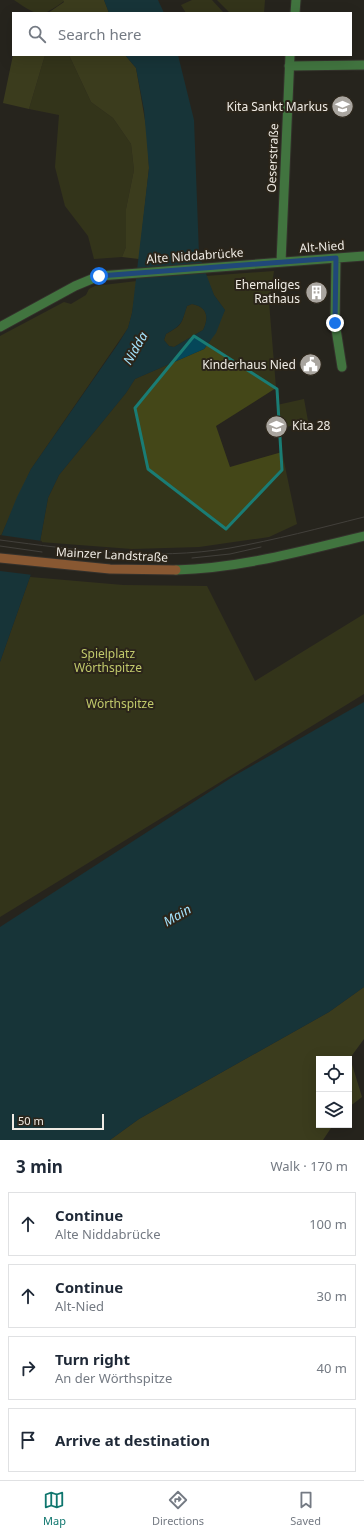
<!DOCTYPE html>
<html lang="en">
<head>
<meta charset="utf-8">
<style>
  body { margin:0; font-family:"Noto Sans",sans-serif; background:#f2f2f3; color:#1f2937 }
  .controls { position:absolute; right:12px; bottom:12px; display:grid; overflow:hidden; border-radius:0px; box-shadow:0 4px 16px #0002 }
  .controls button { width:36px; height:36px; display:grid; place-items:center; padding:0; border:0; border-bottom:1px solid #e0e1e3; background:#fff; color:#1f2937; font:20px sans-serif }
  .scale { position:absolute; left:12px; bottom:10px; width:92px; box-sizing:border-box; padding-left:4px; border:2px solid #efebe4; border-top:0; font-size:11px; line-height:14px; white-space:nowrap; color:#efebe4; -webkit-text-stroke:3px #2b251a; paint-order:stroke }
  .stop { position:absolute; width:12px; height:12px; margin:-9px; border:3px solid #1a73e8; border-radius:50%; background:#fff }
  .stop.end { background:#1a73e8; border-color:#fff; box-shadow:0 1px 4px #0008 }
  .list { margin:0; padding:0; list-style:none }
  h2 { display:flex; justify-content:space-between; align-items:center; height:52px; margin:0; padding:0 16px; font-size:17px }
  h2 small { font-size:13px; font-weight:400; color:#747a83 }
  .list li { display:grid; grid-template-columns:26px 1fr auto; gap:12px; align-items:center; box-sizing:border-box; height:64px; margin:0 8px 8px; padding:0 8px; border:1px solid #e0e1e3; border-radius:0px }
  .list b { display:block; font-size:15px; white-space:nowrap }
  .list p { margin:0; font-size:13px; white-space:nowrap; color:#747a83 }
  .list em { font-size:13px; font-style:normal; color:#747a83 }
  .icon { flex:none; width:22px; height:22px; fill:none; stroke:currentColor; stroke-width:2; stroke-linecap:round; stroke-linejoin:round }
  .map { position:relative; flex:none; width:364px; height:1140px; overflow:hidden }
  .search { position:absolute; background:#fff; box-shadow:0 4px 16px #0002; left:12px; right:12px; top:12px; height:44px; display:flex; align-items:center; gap:10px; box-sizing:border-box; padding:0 14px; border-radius:0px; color:#747a83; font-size:15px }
  .sheet { height:340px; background:#fff }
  nav { display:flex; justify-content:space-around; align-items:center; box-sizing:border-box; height:56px; border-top:1px solid #e0e1e3; background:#fff; font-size:11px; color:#747a83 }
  nav a { display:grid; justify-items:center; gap:2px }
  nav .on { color:#0f766e }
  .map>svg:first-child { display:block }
  .green { fill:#444718 }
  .forest { fill:#55591e }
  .water { fill:#054759; fill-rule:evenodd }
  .pier { fill:#27241e }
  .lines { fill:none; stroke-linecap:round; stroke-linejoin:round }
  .fast-casing { stroke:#44413d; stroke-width:11 }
  .slow-casing { stroke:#44413d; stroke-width:11 }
  .fast { stroke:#63d668; stroke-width:9 }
  .slow { stroke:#ff974d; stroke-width:9 }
  .tram { stroke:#63615e; stroke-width:1 }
  .route { stroke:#1a73e8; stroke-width:5 }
  .marked { fill:none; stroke:#1a7c74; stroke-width:3; stroke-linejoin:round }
  .labels { text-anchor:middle; stroke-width:4; stroke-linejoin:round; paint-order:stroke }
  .poi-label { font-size:12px; fill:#efebe4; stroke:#2b251a; text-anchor:end }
  .street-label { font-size:12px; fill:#efebe4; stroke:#2b251a }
  .park-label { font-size:12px; fill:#c1c96b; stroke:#2b251a }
  .water-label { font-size:13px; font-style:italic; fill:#a3e1fa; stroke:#2b251a }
</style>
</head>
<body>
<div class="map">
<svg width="364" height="1140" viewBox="0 0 364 1140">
  <rect width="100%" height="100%" fill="#27241e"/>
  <!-- green -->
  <path class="green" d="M14 0H63L64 1C40 19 38 16 14 0Z
    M192 0H212L223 12 186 13 181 5Z
    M217 0H265L264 13H230Z
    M45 55H69L91 102 113 118 131 144 134 170 126 209V247L122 257 94 259 88 236 65 206 55 167 59 115 29 109Z
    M274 271 269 302 276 388 216 426 230 467 282 452 297 524 269 537 199 547 132 549 40 542 48 498 59 475 126 393 135 379 204 349 210 341 225 310 214 295 206 276Z
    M137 281 132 313 128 328 31 469 0 538V336L64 302 71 304 86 295 89 289 95 286Z
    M192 304C208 307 209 318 203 330L174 347 169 346 164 340 166 334C183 325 181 324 187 306Z
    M304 399 308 421 283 428 277 405Z
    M30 577 123 585 207 586 255 681 364 614V694L0 917V662Z"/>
  <!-- forest -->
  <path class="forest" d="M63 0H104L109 13H48L64 2Z
    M13 55H45L29 109 3 103Z
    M69 55H125L136 68 147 132 149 168 139 259 122 257 126 247V209L134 170 131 144 113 118 91 102Z
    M364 987V1039L350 1058 362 1097 349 1107V1059H319V1125H333L323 1140H110L139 1119 329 1012Z"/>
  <!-- water -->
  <path class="water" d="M104 0H158L164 13H109Z
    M125 55H178L194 120 199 255 214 295 225 310 216 333 204 349 135 379 126 393 59 475 48 498 40 542 30 577 0 662V539L17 497 31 469 118 344 128 328 132 313 149 168 144 110 136 68ZM192 304C208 307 209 318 203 330L174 347 169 346 164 340 166 334C183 324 181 324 187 306Z
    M364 702V987L329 1012 139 1119 110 1140H0V927L234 776Z"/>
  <!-- pier -->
  <path class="pier" d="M0 535 42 541 33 575 0 571Z"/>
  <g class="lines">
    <defs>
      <path id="fast" d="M295 13 296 0
        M289 66 364 65
        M336 259 335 323 342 367
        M281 262 290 55
        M0 327 75 286 99 276 364 256
        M176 570C241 568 302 551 364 536"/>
      <path id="slow" d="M0 558 110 569 176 570"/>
    </defs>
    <!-- fast casing -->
    <use href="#fast" class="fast-casing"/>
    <!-- slow casing -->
    <use href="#slow" class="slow-casing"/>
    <!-- fast -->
    <use href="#fast" class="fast"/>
    <!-- slow -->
    <use href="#slow" class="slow"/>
    <!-- tram -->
    <path class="tram" d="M0 540C76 550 153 561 230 548 275 540 320 528 364 517
      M0 546 42 552
      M192 558 230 554 261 547"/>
  </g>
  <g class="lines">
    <!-- route -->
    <path class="route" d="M99 276 336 258 335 323"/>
  </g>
  <!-- marked area -->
  <path d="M0 0H364V1140H0ZM194 336 277 389 282 470 226 529 148 469 135 408Z" fill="#27241e" fill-opacity=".55" fill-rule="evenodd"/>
  <path class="marked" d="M194 336 277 389 282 470 226 529 148 469 135 408Z"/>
  <!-- icons -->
  <defs>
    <symbol id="school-disc" viewBox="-11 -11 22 22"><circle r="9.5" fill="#a9a59f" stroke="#2b251a"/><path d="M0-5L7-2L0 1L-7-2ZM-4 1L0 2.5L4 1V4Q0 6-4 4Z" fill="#fff"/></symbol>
    <symbol id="building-disc" viewBox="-11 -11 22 22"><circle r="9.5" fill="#a9a59f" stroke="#2b251a"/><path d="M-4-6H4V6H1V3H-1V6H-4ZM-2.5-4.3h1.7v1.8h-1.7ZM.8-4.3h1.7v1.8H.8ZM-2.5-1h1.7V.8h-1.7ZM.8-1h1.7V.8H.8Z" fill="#fff"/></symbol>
    <symbol id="civic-disc" viewBox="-11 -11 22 22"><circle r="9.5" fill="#a9a59f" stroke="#2b251a"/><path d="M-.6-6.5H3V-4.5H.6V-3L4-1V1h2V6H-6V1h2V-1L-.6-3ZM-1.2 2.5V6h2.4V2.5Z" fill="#fff"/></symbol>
  </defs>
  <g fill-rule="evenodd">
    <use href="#school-disc" x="330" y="94" width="25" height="25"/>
    <use href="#building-disc" x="304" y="280" width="25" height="25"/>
    <use href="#civic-disc" x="298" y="352" width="25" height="25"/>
    <use href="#school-disc" x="264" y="414" width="25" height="25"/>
  </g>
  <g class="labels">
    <!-- poi labels -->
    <g class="poi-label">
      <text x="328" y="111">Kita Sankt Markus</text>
      <text x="300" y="289">Ehemaliges<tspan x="300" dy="14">Rathaus</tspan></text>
      <text x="296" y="369">Kinderhaus Nied</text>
      <text x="292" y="430" text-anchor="start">Kita 28</text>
    </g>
    <!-- street labels -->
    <g class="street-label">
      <text transform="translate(273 158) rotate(-88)" y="4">Oeserstraße</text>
      <text transform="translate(322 247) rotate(-4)" y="4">Alt-Nied</text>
      <text transform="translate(195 256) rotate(-4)" y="4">Alte Niddabrücke</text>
      <text transform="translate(112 555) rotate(3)" y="4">Mainzer Landstraße</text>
    </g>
    <!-- park labels -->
    <g class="park-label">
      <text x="108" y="658">Spielplatz<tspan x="108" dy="14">Wörthspitze</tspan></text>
      <text x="120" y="708">Wörthspitze</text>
    </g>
    <!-- water labels -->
    <g class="water-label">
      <text transform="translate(135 348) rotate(-60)" y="5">Nidda</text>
      <text transform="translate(177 915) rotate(-30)" y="5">Main</text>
    </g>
  </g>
</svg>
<div class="controls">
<button><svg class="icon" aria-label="locate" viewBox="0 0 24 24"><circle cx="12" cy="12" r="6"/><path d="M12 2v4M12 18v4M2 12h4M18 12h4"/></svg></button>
<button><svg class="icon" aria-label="layers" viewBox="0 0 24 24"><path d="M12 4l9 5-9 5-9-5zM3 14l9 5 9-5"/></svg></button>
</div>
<div class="scale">50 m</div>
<div class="stop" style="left:99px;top:276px"></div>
<div class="stop end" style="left:335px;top:323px"></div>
<div class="search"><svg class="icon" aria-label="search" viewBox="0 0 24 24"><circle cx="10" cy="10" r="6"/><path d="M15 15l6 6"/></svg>Search here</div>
</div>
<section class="sheet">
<h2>3 min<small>Walk · 170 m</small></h2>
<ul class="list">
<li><svg class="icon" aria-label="ahead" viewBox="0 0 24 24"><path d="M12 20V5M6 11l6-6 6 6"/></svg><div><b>Continue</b><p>Alte Niddabrücke</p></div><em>100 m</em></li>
<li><svg class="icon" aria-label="ahead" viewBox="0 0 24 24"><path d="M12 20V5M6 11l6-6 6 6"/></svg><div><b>Continue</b><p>Alt-Nied</p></div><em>30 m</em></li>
<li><svg class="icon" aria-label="right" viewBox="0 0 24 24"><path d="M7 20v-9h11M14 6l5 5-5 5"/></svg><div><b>Turn right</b><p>An der Wörthspitze</p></div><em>40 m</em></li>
<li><svg class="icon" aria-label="arrive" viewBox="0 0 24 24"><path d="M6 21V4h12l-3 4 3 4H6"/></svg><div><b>Arrive at destination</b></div></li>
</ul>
</section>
<nav>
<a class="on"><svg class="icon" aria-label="map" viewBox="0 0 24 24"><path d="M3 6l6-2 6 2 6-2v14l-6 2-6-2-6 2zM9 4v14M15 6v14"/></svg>Map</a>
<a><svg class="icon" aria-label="directions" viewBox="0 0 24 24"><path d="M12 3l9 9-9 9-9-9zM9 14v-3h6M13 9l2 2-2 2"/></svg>Directions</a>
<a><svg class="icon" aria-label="saved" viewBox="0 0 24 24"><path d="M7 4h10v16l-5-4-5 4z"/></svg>Saved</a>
</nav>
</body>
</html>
